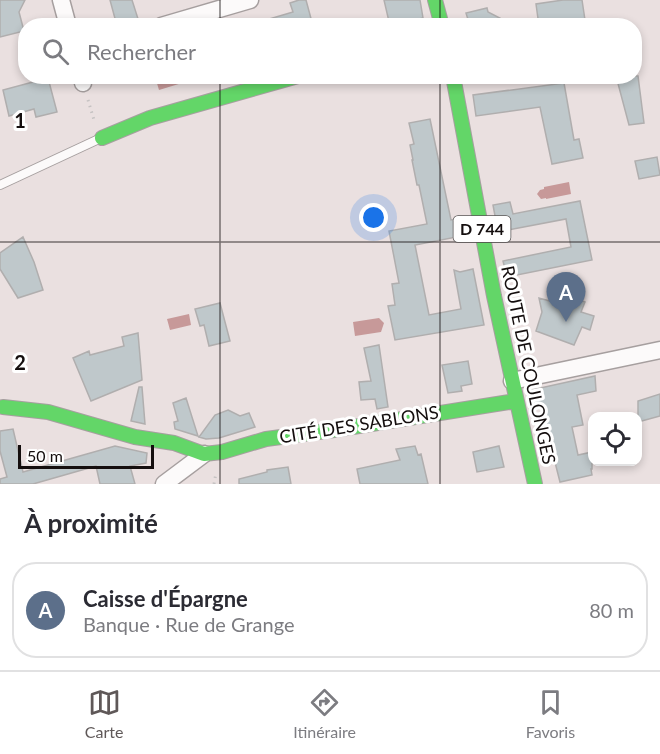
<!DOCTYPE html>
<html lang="fr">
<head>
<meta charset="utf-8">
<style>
  body { margin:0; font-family:Lato,sans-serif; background:#f2f2f3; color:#2b2b33 }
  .controls { position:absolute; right:18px; bottom:18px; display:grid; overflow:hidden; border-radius:12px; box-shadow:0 3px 9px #0003 }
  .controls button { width:54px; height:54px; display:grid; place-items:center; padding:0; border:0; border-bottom:2px solid #e1e1e2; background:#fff; color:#2b2b33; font:30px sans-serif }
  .scale { position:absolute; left:18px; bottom:15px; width:136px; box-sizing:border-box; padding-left:6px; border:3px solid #140e0e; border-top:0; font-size:16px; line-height:21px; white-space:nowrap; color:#140e0e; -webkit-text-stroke:4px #fff; paint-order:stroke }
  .you { position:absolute; left:374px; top:218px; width:21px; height:21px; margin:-15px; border:4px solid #fff; border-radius:50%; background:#1a73e8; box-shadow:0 0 0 9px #1a73e833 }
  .badge { display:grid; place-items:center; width:39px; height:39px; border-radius:50%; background:#5f5858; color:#fff; font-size:20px; font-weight:700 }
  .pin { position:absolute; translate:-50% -50px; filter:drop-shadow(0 2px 3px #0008) }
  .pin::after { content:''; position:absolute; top:32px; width:21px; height:18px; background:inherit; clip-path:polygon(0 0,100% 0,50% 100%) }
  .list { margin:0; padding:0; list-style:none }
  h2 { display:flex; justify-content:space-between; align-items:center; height:78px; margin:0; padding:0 24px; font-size:26px }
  h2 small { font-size:20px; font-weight:400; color:#7c7c81 }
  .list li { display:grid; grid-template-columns:39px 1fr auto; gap:18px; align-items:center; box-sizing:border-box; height:96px; margin:0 12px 12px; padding:0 12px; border:2px solid #e1e1e2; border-radius:24px }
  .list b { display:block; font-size:22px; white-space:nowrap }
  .list p { margin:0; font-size:20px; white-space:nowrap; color:#7c7c81 }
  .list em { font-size:20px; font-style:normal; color:#7c7c81 }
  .icon { flex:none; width:33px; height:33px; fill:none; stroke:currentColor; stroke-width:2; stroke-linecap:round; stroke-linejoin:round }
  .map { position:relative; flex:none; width:660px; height:484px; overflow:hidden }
  .search { position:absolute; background:#fff; box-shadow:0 3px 9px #0003; left:18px; right:18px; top:18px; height:66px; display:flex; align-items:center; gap:15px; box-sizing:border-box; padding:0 21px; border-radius:24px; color:#7c7c81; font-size:22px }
  .sheet { height:186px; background:#fff }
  nav { display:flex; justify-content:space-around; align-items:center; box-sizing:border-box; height:84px; border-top:2px solid #e1e1e2; background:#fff; font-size:16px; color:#7c7c81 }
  nav a { display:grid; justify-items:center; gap:3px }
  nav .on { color:#5f5858 }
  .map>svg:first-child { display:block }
  .water { fill:#c79999 }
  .building { fill:#bfc8cb; stroke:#b0aeae; stroke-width:1.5 }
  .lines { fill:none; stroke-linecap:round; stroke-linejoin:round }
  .lane-casing { stroke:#a69f9f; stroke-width:10 }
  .street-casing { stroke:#a69f9f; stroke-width:19 }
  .fast-casing { stroke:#a69f9f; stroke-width:16 }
  .path { stroke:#c5c2c2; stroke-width:3; stroke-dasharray:1.5 4.5; stroke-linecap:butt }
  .lane { stroke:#fcfafa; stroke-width:8 }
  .street { stroke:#fcfafa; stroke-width:16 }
  .fast { stroke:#63d668; stroke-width:14 }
  .grid { fill:none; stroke:#140e0e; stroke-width:1.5; stroke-opacity:0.55 }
  .labels { text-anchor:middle; stroke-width:6; stroke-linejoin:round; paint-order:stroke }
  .shield { fill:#fff; stroke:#5a5656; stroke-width:1.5 }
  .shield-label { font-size:16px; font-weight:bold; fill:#140e0e }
  .street-label { font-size:18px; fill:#140e0e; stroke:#fff }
  .grid-label { font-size:20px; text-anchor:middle; font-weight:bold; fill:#140e0e; stroke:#fff; stroke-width:6; stroke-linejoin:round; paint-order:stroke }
</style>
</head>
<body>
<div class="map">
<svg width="660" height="484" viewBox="0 0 660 484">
  <rect width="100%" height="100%" fill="#eae0e0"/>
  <!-- water -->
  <path class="water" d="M167 76 180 77 182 83 159 90 156 80Z
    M569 182 571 194 546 199V198L541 199 537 194 540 190 544 189V187Z
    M189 314 191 325 170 330 167 319Z
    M379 318 384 323 381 332 355 336 353 322Z"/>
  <!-- building -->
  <path class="building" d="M0 0H25L19 12 24 31 0 37Z
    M110 0H132L139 22 128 26H117Z
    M299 0H306L313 26H260L259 22 293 12 290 3Z
    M384 0H420L423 18 412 21 413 26H390Z
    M563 0H582L585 20 539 26 536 4Z
    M487 8 488 12 515 26H470L466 13Z
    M616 76H638L644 123 629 125Z
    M48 78 57 112 36 117 34 109 9 116 3 90Z
    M564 83 574 140 579 139 583 158 552 164 540 107 476 116 473 95Z
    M430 119 451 220 463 218 467 235 415 245 429 315 461 309 454 270 460 272 473 269 484 325 395 340 388 306 395 305 392 284 399 283 389 231 427 224 419 185H417L412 160H413L410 145 414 144 409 123Z
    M657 157 660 175 639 179 635 161Z
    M580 201 592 260 507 277 503 261 571 247 566 219 498 232 493 205 510 202 513 214Z
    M23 237 34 262 43 290 18 298 0 269V253Z
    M560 294 585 302 581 312 594 316 590 330 582 327 574 345 536 331 542 312 539 298 557 303Z
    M220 303 230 341 209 346 204 325 200 326 195 309Z
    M138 333 142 380 91 401 73 358 89 351 90 355 124 346 122 337Z
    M379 345 388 407 377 409 375 399 361 400 359 382 371 381 364 348Z
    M468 361 472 384 461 386 462 391 448 393 442 365Z
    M595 376 596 391 577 395 583 425 572 427 578 455 592 452V469H591L592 475 560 482 540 403 534 405 531 390Z
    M139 387H142L145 424 131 421Z
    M660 394V416L638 422V401Z
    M186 398 198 436 175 429 174 422 178 421 173 403Z
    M228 410 240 416 249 413 255 427 219 438 206 439 199 437 215 415Z
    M13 429 23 472 115 446 147 453 146 463 130 466 135 484H100L96 466 33 484H0V479L7 477 0 451V431Z
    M415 446 418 455 421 454 428 484H360L357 469 400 460 396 449Z
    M499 446 504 467 477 472 473 452Z
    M288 467 291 484H239V479L267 472V470Z"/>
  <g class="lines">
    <defs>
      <path id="lane" d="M0 185 101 138"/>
      <path id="street" d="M61 0 68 26
        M161 26 250 0
        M82 76 83 83
        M512 381 660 350
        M164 484 204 454"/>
      <path id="fast" d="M435 0 442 26
        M453 76 494 296 535 484
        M102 138 150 118 298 76
        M3 407 48 412 135 437 174 443 204 454 222 452 266 439 334 430 516 401"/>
    </defs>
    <!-- lane casing -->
    <use href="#lane" class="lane-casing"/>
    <!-- street casing -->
    <use href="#street" class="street-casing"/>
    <!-- fast casing -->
    <use href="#fast" class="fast-casing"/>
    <!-- path -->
    <path class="path" d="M88 100 94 120
      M214 484 216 473"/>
    <!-- lane -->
    <use href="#lane" class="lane"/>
    <!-- street -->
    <use href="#street" class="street"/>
    <!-- fast -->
    <use href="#fast" class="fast"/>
  </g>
  <!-- grid -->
  <path class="grid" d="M220 0V26M440 0V26M220 76V484M440 76V484M0 242H660"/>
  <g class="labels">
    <!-- shield labels -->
    <rect class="shield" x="453.5" y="216" width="57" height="26" rx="4.5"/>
    <g class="shield-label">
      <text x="482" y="235">D 744</text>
    </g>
    <!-- street labels -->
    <g class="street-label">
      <text transform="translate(528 365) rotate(78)" y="6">ROUTE DE COULONGES</text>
      <text transform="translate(359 425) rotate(-9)" y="6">CITÉ DES SABLONS</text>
    </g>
  </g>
  <g class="grid-label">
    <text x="20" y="128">1</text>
    <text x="20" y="370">2</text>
  </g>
</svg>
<div class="controls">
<button><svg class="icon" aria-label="locate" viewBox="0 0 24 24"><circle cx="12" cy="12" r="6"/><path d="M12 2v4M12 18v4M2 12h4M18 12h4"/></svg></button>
</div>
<div class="scale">50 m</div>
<div class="you"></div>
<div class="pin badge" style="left:566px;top:322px;background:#5c6f8a">A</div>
<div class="search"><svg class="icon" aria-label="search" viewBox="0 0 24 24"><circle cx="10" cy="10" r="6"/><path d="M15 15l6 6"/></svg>Rechercher</div>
</div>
<section class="sheet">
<h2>À proximité<small></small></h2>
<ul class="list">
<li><span class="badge" style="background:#5c6f8a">A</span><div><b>Caisse d'Épargne</b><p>Banque · Rue de Grange</p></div><em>80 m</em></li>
</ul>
</section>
<nav>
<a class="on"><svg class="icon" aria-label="map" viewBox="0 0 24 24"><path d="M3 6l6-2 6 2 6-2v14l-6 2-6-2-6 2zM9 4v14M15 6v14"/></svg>Carte</a>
<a><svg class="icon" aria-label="directions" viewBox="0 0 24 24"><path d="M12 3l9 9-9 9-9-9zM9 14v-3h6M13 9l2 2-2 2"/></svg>Itinéraire</a>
<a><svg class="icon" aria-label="saved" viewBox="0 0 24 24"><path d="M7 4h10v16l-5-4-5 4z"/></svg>Favoris</a>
</nav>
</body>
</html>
